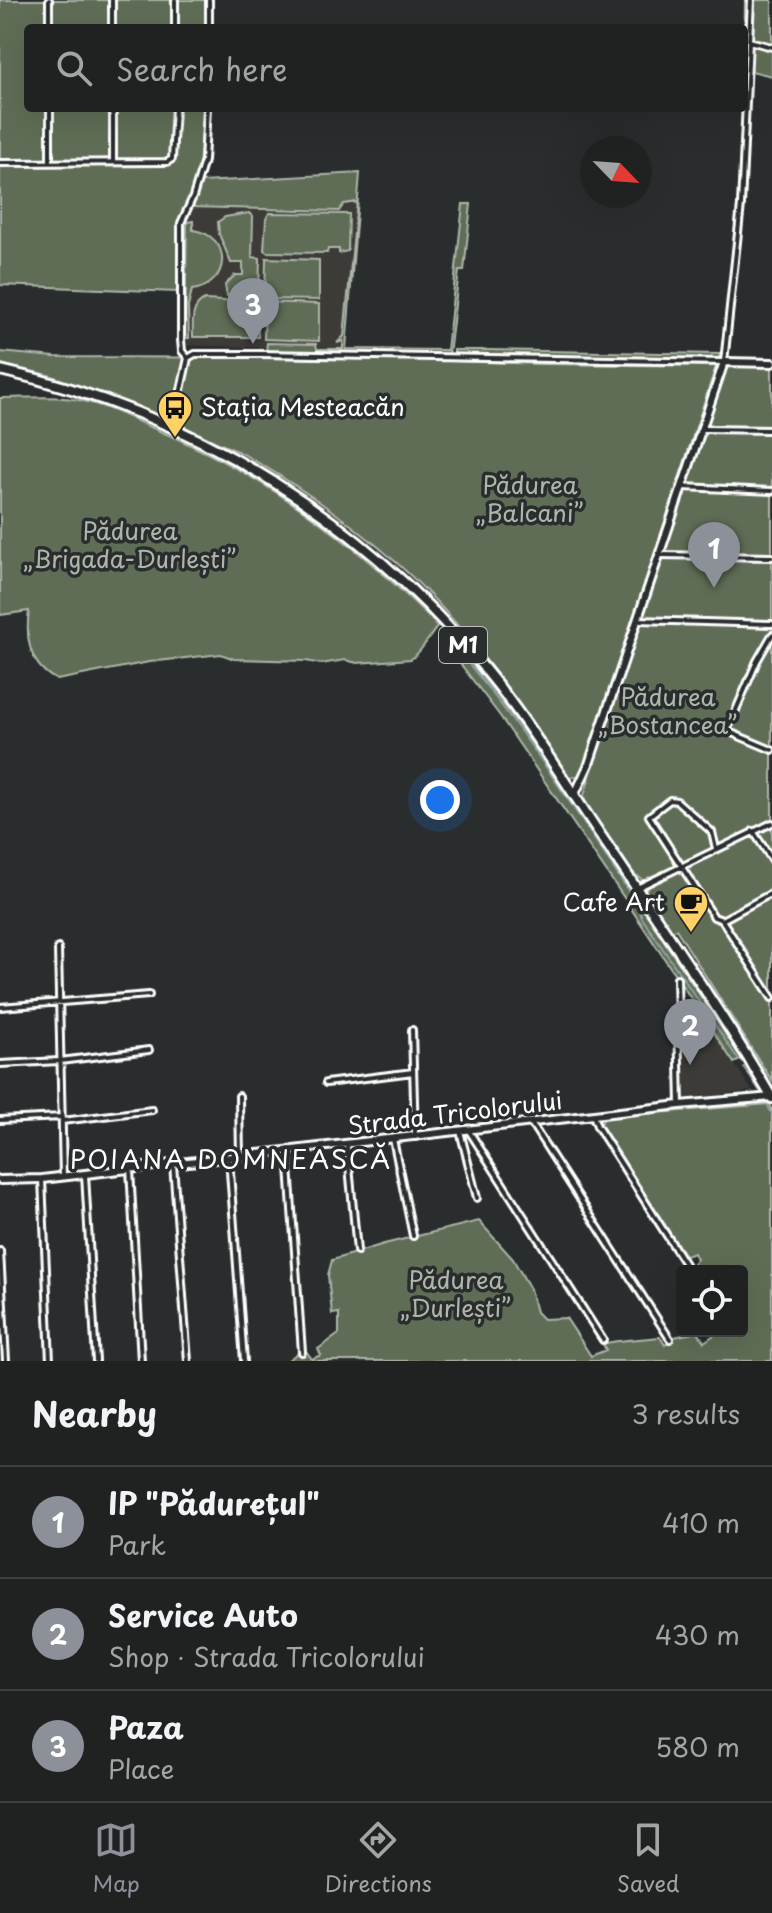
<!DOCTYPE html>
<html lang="en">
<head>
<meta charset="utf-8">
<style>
  body { margin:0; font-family:"Playpen Sans",sans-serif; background:#2d2f2f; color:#f1f3f6 }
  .controls { position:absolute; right:24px; bottom:24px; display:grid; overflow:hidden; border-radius:8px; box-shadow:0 8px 32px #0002 }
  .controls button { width:72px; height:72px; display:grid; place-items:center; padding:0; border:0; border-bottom:2px solid #3d3f40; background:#202222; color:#f1f3f6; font:40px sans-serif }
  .compass { position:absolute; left:580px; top:136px; width:72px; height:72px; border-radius:50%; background:#202222; box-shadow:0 8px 32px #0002; rotate:115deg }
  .you { position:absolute; left:440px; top:800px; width:28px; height:28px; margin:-20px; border:6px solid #fff; border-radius:50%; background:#1a73e8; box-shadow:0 0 0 12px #1a73e833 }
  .badge { display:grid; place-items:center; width:52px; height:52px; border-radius:50%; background:#8c9099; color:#fff; font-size:26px; font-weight:700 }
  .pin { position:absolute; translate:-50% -66px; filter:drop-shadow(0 2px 4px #0008) }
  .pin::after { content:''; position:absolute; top:42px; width:28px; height:24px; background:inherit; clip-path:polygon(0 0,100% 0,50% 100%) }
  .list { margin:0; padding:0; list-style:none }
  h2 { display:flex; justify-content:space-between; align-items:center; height:104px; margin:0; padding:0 32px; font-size:34px }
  h2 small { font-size:26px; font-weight:400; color:#a2a4a5 }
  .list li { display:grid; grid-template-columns:52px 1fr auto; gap:24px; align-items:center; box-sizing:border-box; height:112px; padding:0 32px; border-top:2px solid #3d3f40 }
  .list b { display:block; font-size:30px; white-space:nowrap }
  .list p { margin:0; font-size:26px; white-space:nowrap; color:#a2a4a5 }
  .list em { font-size:26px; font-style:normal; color:#a2a4a5 }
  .icon { flex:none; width:44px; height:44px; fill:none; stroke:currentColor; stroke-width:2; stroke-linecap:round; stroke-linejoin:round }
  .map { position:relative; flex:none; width:772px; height:1361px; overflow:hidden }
  .search { position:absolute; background:#202222; box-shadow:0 8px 32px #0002; left:24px; right:24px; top:24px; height:88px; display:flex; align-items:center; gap:20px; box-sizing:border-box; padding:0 28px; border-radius:8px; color:#a2a4a5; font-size:30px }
  .sheet { height:440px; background:#202222 }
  nav { display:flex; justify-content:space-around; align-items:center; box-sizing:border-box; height:112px; border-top:2px solid #3d3f40; background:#202222; font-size:22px; color:#a2a4a5 }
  nav a { display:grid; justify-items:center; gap:4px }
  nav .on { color:#8c9099 }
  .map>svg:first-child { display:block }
  .built { fill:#3d3b38 }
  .green { fill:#5e6d56; stroke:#aeb6aa; stroke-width:2 }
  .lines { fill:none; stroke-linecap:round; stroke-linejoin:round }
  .stream { stroke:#91a2a7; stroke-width:2 }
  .street-casing { stroke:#fff; stroke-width:10 }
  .secondary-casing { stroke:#fff; stroke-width:12 }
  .highway-casing { stroke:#fff; stroke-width:14 }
  .street { stroke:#2a2d2e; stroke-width:4 }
  .secondary { stroke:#2a2d2e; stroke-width:6 }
  .highway { stroke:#2a2d2e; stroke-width:8 }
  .labels { text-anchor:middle; stroke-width:7; stroke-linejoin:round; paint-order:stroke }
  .shield { fill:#2a2d2e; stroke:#bfc0c0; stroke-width:2 }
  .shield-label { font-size:22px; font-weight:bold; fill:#fff }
  .poi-label { font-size:24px; fill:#fff; stroke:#2a2d2e; text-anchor:start }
  .park-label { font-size:24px; fill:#aeb6aa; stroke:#2a2d2e }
  .street-label { font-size:24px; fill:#fff; stroke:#2a2d2e }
  .neighbourhood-label { font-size:26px; letter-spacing:2px; fill:#fff; stroke:#2a2d2e }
</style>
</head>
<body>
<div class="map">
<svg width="772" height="1361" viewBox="0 0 772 1361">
  <rect width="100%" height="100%" fill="#2a2d2e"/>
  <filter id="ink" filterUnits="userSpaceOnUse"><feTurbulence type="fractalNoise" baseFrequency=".0125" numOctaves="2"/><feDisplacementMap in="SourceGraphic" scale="16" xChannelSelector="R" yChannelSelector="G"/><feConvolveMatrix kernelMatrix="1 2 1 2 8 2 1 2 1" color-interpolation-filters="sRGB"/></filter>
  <g filter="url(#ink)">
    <!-- built -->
    <path class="built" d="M360 173 343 350 184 345 187 221 202 182Z
      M710 1026 752 1091 681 1099 680 1030Z"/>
    <!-- green -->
    <path class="green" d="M0 0H213L212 28H28V108H204L199 167 190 197 178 221 177 292 0 285Z
      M745 0H772V76L751 71V67L744 66Z
      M360 173 346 349 447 350 463 204H471L464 271H459L449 355 266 352 267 343 316 344 317 349H343V341L337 343 344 336 357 202 344 204 339 211 192 207 202 182Z
      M249 213 253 217 252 257 260 258 259 295 227 296 225 285 235 275H243V263H231L219 234 218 222 225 217Z
      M269 213 349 214 348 251 339 253V249H328L327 253 267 252 264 250 266 219Z
      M193 221V230C233 236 231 285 192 290L188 307 189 338H185L187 222Z
      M266 258 319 260V300L265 299Z
      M205 300 258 303V337H193C193 324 190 306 205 300Z
      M265 302 319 304V341L264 339Z
      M454 350H487L720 354 719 360 454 355Z
      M0 352 55 357 362 358 541 364 716 366 586 762 578 776 568 777C516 698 462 619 389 556 345 518 296 484 245 455 229 446 192 434 180 423 177 420 175 417 172 415L170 419 52 376 0 364Z
      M727 366H772V1081L676 929 672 931 645 892 647 886C644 881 637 874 631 873L585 804 584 795 640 623H644L645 618H642L661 557H666L667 553H662L684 490 690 486 686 484 704 432 707 430 706 424 724 367Z
      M0 398C30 398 62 394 91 403 111 408 130 418 148 426 263 473 352 539 438 626 429 636 422 652 411 659L357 663 345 660 321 664 306 661 234 659 221 654 149 662 57 680C29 666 25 639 29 611L0 615Z
      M442 630C515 708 569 801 630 889L632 898 627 902 500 716 459 662 457 655 439 632Z
      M635 904 641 906 742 1059 734 1063 630 907Z
      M770 1104 772 1109V1361H287L299 1352 306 1351 312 1359 321 1355 318 1349 339 1334V1313L332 1314 328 1275 332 1260 384 1244 479 1221 513 1259 530 1289 536 1312 543 1319 566 1318 591 1356 606 1350 603 1344C614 1340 645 1339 660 1337L665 1345 674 1337 698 1332 704 1342 720 1331H742V1271H697L693 1264 697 1259 694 1253 685 1256 601 1125 604 1117Z"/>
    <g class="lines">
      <!-- stream -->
      <path class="stream" d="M434 624 436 626
        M442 632C517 717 577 813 639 907L642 918 738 1059
        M744 1067 759 1090
        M768 1106 772 1114"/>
      <defs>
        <path id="street" d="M49 0V28
          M112 0V28
          M175 0V28
          M209 28V0
          M749 41 772 47
          M50 108V162
          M113 108V162
          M0 163 167 162 172 159 175 108
          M188 358 195 354H261L724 362 741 205 751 0
          M173 426 188 358 182 351 181 340V223L193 197 204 161 207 108
          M703 429 772 430
          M683 487 772 491
          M660 555 772 557
          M638 620 772 624
          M772 635 757 661 727 731 772 750
          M753 831 772 860
          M716 849 712 832 677 801 670 800 649 816 714 917 722 920 772 998
          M637 888 772 823
          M722 920 772 893
          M58 948 63 1177
          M677 978 680 1105
          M0 1007 149 995
          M412 1030 415 1137
          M0 1064 60 1061 149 1050
          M326 1083 413 1072
          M239 1096 240 1157
          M593 1115 597 1126 685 1264
          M0 1120 62 1117
          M62 1121 152 1110
          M531 1123 670 1339
          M460 1131 477 1198
          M469 1131 603 1340
          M393 1139 413 1236
          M347 1145 357 1251
          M288 1152 302 1352
          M229 1158 244 1361
          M173 1164 188 1361
          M130 1169 141 1361
          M85 1175 96 1361
          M42 1179 50 1361
          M0 1251 6 1361"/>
        <path id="secondary" d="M574 796 589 764 724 362 772 363
          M0 1180 42 1179 680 1105 772 1097"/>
        <path id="highway" d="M0 370C198 414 372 524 497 684 538 736 572 794 610 849 665 931 722 1012 772 1098"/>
      </defs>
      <!-- street casing -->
      <use href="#street" class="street-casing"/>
      <!-- secondary casing -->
      <use href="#secondary" class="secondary-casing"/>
      <!-- highway casing -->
      <use href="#highway" class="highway-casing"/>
      <!-- street -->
      <use href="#street" class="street"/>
      <!-- secondary -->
      <use href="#secondary" class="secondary"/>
      <!-- highway -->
      <use href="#highway" class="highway"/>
    </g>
  </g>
  <!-- icons -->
  <defs>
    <symbol id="bus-pin" viewBox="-11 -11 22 30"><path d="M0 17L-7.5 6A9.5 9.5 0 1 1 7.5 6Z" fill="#ffd166" stroke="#2a2d2e"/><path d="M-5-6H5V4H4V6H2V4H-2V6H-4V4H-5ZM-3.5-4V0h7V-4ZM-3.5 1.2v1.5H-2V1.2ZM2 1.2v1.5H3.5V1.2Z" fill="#111"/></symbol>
    <symbol id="cafe-pin" viewBox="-11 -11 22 30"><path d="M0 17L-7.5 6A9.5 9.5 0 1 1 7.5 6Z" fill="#ffd166" stroke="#2a2d2e"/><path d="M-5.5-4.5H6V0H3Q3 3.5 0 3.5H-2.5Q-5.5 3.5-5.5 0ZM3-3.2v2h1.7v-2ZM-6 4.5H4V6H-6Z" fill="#111"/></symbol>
  </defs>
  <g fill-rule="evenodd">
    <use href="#bus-pin" x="155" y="388" width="40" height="54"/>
    <use href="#cafe-pin" x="671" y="883" width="40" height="54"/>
  </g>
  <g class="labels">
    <!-- shield labels -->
    <rect class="shield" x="439" y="627" width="48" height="36" rx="6"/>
    <g class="shield-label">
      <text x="463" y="653">M1</text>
    </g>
    <!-- poi labels -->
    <g class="poi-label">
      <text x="201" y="416">Stația Mesteacăn</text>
      <text x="665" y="911" text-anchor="end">Cafe Art</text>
    </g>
    <!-- park labels -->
    <g class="park-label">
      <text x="530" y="494">Pădurea<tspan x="530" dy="28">„Balcani”</tspan></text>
      <text x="130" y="540">Pădurea<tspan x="130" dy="28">„Brigada-Durlești”</tspan></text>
      <text x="668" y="706">Pădurea<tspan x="668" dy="28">„Bostancea”</tspan></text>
      <text x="456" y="1289">Pădurea<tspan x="456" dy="28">„Durlești”</tspan></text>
    </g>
    <!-- street labels -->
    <g class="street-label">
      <text transform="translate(455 1114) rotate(-7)" y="8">Strada Tricolorului</text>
    </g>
    <!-- neighbourhood labels -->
    <g class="neighbourhood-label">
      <text x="231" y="1169">POIANA DOMNEASCĂ</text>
    </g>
  </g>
</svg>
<div class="controls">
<button><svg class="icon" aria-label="locate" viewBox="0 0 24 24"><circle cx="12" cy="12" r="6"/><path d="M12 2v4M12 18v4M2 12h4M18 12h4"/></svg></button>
</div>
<svg class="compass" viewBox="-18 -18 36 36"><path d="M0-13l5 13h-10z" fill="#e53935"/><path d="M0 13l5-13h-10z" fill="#a2a4a5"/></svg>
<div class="you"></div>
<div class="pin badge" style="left:714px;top:588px">1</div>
<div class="pin badge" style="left:690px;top:1065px">2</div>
<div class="pin badge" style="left:253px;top:344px">3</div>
<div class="search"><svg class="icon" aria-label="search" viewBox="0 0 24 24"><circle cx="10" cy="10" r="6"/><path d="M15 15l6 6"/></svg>Search here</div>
</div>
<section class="sheet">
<h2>Nearby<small>3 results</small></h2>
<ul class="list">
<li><span class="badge">1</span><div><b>IP &quot;Pădurețul&quot;</b><p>Park</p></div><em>410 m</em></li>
<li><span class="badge">2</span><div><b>Service Auto</b><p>Shop · Strada Tricolorului</p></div><em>430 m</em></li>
<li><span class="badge">3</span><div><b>Paza</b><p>Place</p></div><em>580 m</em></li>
</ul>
</section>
<nav>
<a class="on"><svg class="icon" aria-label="map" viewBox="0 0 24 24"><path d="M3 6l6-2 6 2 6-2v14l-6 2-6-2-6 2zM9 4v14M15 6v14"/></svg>Map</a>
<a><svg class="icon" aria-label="directions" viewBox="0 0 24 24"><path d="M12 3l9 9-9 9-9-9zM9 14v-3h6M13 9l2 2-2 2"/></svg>Directions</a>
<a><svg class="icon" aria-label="saved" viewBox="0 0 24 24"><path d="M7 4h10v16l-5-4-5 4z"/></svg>Saved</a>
</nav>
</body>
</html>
